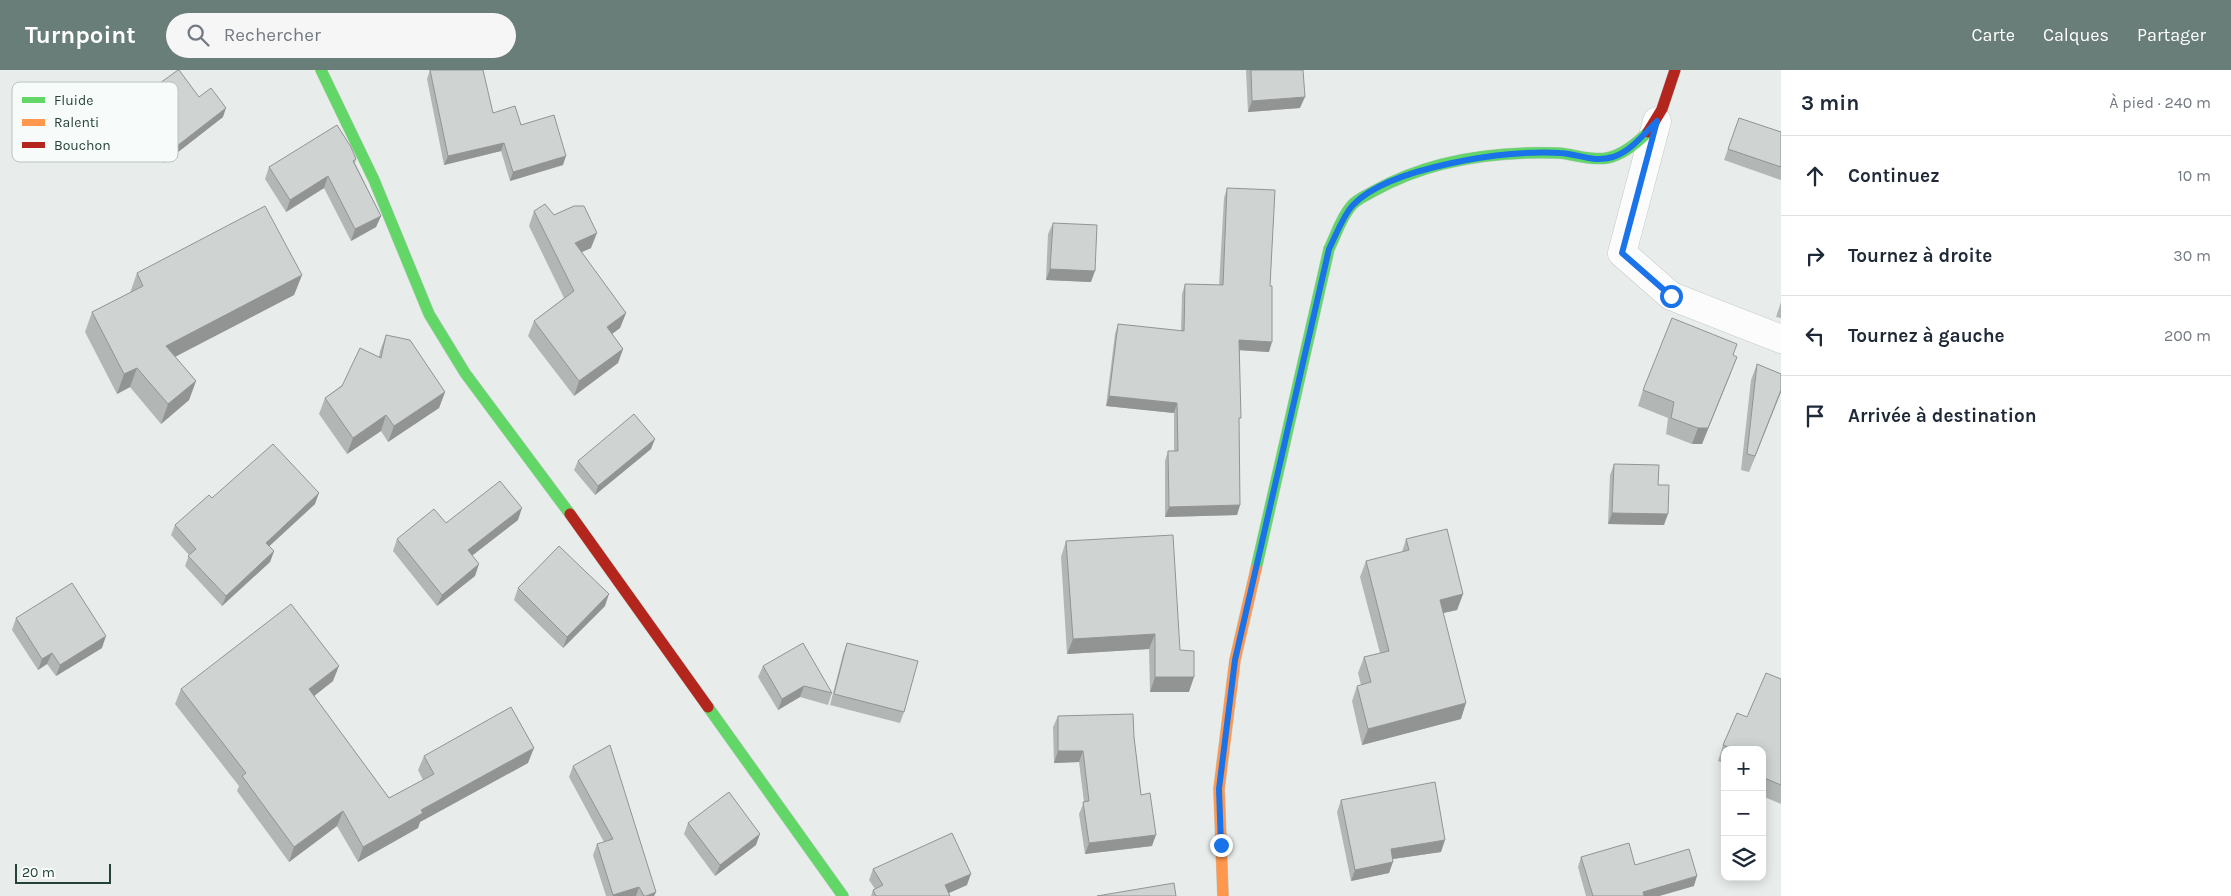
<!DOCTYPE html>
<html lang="fr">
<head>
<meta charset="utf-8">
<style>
  body { margin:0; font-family:Karla,sans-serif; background:#f6f6f7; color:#1f2937 }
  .controls { position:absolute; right:15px; bottom:15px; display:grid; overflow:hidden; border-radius:10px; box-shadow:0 2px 12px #0003 }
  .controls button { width:45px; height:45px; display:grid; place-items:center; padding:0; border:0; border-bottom:1px solid #e0e1e3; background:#fff; color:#1f2937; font:25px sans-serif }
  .scale { position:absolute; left:15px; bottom:12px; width:96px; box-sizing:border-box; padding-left:5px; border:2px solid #24423a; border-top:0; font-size:14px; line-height:18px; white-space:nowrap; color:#24423a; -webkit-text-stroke:4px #f7fbf9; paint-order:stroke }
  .stop { position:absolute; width:15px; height:15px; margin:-11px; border:4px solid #1a73e8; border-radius:50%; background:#fff }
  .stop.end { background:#1a73e8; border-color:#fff; box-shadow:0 1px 5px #0008 }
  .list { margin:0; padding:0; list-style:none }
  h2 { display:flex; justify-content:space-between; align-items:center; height:65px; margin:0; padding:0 20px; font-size:21px }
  h2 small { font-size:16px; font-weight:400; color:#747a83 }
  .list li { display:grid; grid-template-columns:32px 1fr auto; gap:15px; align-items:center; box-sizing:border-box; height:80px; padding:0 20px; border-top:1px solid #e0e1e3 }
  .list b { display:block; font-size:19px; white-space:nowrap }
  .list em { font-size:16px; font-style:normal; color:#747a83 }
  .icon { flex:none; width:28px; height:28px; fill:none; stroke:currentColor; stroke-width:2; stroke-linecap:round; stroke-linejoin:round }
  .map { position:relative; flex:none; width:1781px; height:826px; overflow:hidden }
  header { display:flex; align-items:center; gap:30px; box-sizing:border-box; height:70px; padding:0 25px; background:#697e78; color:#fff }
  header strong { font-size:24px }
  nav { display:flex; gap:28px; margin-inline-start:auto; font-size:18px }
  .search { width:350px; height:45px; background:#f6f6f7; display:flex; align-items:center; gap:12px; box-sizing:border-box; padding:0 18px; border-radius:28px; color:#747a83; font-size:19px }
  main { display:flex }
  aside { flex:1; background:#fff }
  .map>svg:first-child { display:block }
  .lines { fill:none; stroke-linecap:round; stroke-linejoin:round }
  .street-casing { stroke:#c5cac8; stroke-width:29 }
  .fast-casing { stroke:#c3cbc8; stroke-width:12 }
  .slow-casing { stroke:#c3cbc8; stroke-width:12 }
  .jam-casing { stroke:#c3cbc8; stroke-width:12 }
  .street { stroke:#fcfcfc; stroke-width:28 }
  .fast { stroke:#63d668; stroke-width:11 }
  .slow { stroke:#ff974d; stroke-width:11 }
  .jam { stroke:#b3261e; stroke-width:11 }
  .wall { fill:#b2b6b5 }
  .shaded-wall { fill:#919493 }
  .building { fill:#cfd4d2; stroke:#919493 }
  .route { stroke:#1a73e8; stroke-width:6 }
  .key { fill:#f7fbf9; stroke:#b8c4c0; stroke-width:1 }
  .key-label { font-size:14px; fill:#24423a }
</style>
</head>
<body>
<header>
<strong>Turnpoint</strong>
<div class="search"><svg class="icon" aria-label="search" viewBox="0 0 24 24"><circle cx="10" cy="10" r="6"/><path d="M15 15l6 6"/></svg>Rechercher</div>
<nav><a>Carte</a><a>Calques</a><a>Partager</a></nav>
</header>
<main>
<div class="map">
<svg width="1781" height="826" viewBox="0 0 1781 826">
  <rect width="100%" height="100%" fill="#e8edeb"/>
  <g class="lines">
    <defs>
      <path id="street" d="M1657 51 1622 183 1671 226 1781 269"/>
      <path id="fast" d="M321 0 374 110 429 244 465 303 570 444
        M1256 499 1329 179C1336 165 1341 147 1352 135 1357 129 1367 125 1374 121 1429 90 1496 81 1558 83 1574 84 1591 91 1607 88 1623 85 1637 73 1648 62
        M708 637 843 826"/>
      <path id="slow" d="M1223 826 1219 719 1235 590 1256 499"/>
      <path id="jam" d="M1648 62 1662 39 1675 0
        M570 444 708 637"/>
    </defs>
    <!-- street casing -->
    <use href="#street" class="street-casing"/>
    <!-- fast casing -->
    <use href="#fast" class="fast-casing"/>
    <!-- slow casing -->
    <use href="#slow" class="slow-casing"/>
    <!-- jam casing -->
    <use href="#jam" class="jam-casing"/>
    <!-- street -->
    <use href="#street" class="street"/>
    <!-- fast -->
    <use href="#fast" class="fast"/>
    <!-- slow -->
    <use href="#slow" class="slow"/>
    <!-- jam -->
    <use href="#jam" class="jam"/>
  </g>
  <!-- wall -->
  <path class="wall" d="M430 0 493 43 521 55 563 95 510 111 501 81 444 95 427 9Z
    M1246 0H1303L1300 38 1248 42Z
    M131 34 223 47 164 93 127 44Z
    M1739 48 1781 62V110L1724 90Z
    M356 89 355 93 381 146 376 157 351 171 324 118 286 142 265 109 269 97Z
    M1227 118 1270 216 1269 282 1240 280 1239 355 1240 435 1237 445 1165 447V391L1168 381H1174V343L1106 336 1115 264 1118 254 1181 261 1182 224 1185 214 1219 215 1224 128Z
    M534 141 591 178 581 182 626 243 620 258 612 264 623 279 618 293 574 326 528 266 534 251 564 228 529 156Z
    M1053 153 1091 212 1046 210 1048 164Z
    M137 203 302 205 294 225 175 287 196 311 189 330 161 354 130 317 117 324 85 262 92 242 130 223Z
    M1781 232V248L1776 247Z
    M386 265 445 322 439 338 388 372 381 361 347 384 319 344 325 328 379 287 380 281Z
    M1733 285 1731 303 1702 374H1692L1666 364 1668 348 1638 336 1643 320Z
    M1757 294 1781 304V321L1749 402 1741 400 1751 310Z
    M651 379 595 425 574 400 578 391Z
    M1614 394 1658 415 1664 455 1608 454 1610 405Z
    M212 428 315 434 269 476 274 481 270 492 222 536 185 496 189 485 171 465 175 455Z
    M518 450 472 485 475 506 437 536 393 481 397 469 446 453Z
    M1406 469 1463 524 1457 540 1443 543 1461 649 1362 675 1352 631 1357 616 1361 615 1358 603 1364 587 1380 583 1360 507 1366 491 1402 482Z
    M1066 471 1180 580 1189 622H1150L1149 579 1067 584 1061 487Z
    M518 518 605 536 563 578 514 530Z
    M16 548 102 578 56 606 47 594 38 600 12 560Z
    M847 573 904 642 900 653 830 635 843 584Z
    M763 596 832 623 828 635 800 627 778 640 758 607Z
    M1781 609V734L1762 726V680H1725V694L1718 691 1723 675Z
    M333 611 314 626 389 728 423 710 418 700 424 686 528 693 420 752 418 758 358 792 337 756 289 792 237 721 239 716 175 634 181 619Z
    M1058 646 1134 667 1141 725 1152 776 1085 784 1079 744 1084 732 1079 692 1054 693 1053 657Z
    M573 696 656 822 654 826H606L593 785 597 774 604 772 569 707Z
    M1725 700V710L1721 709Z
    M1341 730 1441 782 1393 789 1389 803 1351 811 1337 742Z
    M688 753 756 775 715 806 684 764Z
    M1581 787 1635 795 1694 816 1659 826H1586L1578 797Z
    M873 799 967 815 949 823 950 826H871L873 820 875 819 869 810Z"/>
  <!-- shaded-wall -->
  <path class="shaded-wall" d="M1305 27 1300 38 1248 42 1252 31Z
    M226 38 223 47 164 93 168 83Z
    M504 73 501 81 444 95 448 86Z
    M566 86 563 95 510 111 513 102Z
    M328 106 324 118 286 142 290 130Z
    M381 146 376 157 351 171 355 159Z
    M597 163 591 178 569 188 575 173Z
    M1050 199 1095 201 1091 212 1046 210Z
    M302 205 294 225 159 295 166 276Z
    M626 243 620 258 601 272 607 257Z
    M1239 270 1272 272 1269 282 1236 280Z
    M623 279 618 293 574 326 579 311Z
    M1737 287 1702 374H1692L1698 358Z
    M137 298 130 317 117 324 124 304Z
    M196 311 189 330 161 354 168 334Z
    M1781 320V322L1749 402 1755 386Z
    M445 322 439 338 388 372 394 356Z
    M1109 326 1177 333 1174 343 1106 336Z
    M386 345 381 361 347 384 353 368Z
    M655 369 651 379 595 425 598 416Z
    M319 423 315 434 262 483 266 473Z
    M1240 435 1237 445 1165 447 1169 437Z
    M522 438 518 450 464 492 468 480Z
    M1612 443 1668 444 1664 455 1608 454Z
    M274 481 270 492 222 536 226 526Z
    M479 494 475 506 437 536 442 525Z
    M609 524 605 536 563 578 567 567Z
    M1463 524 1457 540 1434 545 1440 530Z
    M1155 564 1149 579 1067 584 1073 569Z
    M106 566 102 578 56 606 60 595Z
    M52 583 47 594 38 600 42 589Z
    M339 596 333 611 304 634 309 619Z
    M1155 607H1194L1189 622H1150Z
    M804 616 800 627 778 640 782 629Z
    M1466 633 1461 649 1362 675 1368 659Z
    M534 678 528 693 420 752 418 758 358 792 363 777 421 740Z
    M1058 681H1083L1079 692 1054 693Z
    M343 741 337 756 289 792 294 777Z
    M760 764 756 775 715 806 720 795Z
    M1156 765 1152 776 1085 784 1089 773Z
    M1445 770 1441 782 1386 790 1391 779Z
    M1393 792 1389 803 1351 811 1355 800Z
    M971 804 967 815 942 826 945 815Z
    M1697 806 1694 816 1659 826H1641L1643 822Z
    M639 817 636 826H613V825Z
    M656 822 654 826H646Z"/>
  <!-- building -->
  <path class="building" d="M178 0H179L199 27 211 18 226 38 168 83 131 34Z
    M430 0H483L493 43 515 36 521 55 554 45 566 86 513 102 504 73 448 86Z
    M1251 0H1303L1305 27 1252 31Z
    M1739 48 1781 62V97L1728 79Z
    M337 55 351 77 356 89 353 91 381 146 355 159 328 106 290 130 269 97Z
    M1227 118 1275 120 1270 216H1272V272L1239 270 1241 348H1239L1240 435 1169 437 1168 381H1178L1177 333 1109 326 1118 254 1184 261 1185 214 1223 215Z
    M545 134 554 145 574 136H584L597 163 575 173 626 243 607 257 623 279 579 311 534 251 574 221 534 141Z
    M265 136 302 205 166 276 196 311 168 334 137 298 124 304 92 242 143 216 137 203Z
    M1053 153 1097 155 1095 201 1050 199Z
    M1672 248 1737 274 1733 285 1737 287 1708 358H1698L1671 348 1674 332 1643 320Z
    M386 265 410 270 445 322 394 356 386 345 353 368 325 328 342 316 360 278 381 288Z
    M1757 294 1781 304V320L1755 386 1747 384Z
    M634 344 655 369 598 416 578 391Z
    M273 374 319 423 266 473 274 481 226 526 188 486 196 479 175 455 209 425 212 428Z
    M1614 394 1659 395 1658 415H1669L1668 444 1612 443Z
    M500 411 522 438 468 480 479 494 442 525 397 469 434 439 446 453Z
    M1447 459 1463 524 1440 530 1466 633 1368 659 1357 616 1371 612 1364 587 1389 581 1366 491 1409 480 1406 469Z
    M1173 465 1180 580 1194 581V607H1155V564L1073 569 1066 471Z
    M559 476 609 524 567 567 518 518Z
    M72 513 106 566 60 595 52 583 42 589 16 548Z
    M291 534 339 596 309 619 389 728 434 704 424 686 511 637 534 678 421 740 423 743 363 777 343 741 294 777 242 706 246 703 181 619Z
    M803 573 832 623 804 616 782 629 763 596Z
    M847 573 918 591 904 642 834 624Z
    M1766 603 1781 609V715L1762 707V680H1733V679L1723 675 1737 643 1747 647Z
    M1133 644 1134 667 1141 725 1150 723 1156 765 1089 773 1083 732 1089 731 1083 681H1058V646Z
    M610 675 656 822 646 826H644L639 817 613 825 597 774 613 769 573 696Z
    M1435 712 1445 770 1391 779 1393 792 1355 800 1341 730Z
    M729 722 760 764 720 795 688 753Z
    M952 763 971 804 945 815 950 826H876L873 820 883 815 873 799Z
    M1629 773 1635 795 1689 779 1697 806 1643 822 1644 826H1593L1581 787Z
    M1174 813 1176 826H1097Z"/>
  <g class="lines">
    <!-- route -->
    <path class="route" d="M1221 775 1219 719 1235 590 1329 179C1335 167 1344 144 1353 135 1389 97 1509 79 1560 83 1580 84 1592 93 1613 87 1631 81 1644 64 1657 51L1622 183 1671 226"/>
  </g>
  <!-- legend -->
  <rect x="12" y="12" width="166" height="80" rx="8" class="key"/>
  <rect x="22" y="27" width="23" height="6" fill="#63d668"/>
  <rect x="22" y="49" width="23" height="7" fill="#ff974d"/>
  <rect x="22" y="72" width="23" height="6" fill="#b3261e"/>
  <g class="key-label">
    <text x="54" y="35">Fluide</text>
    <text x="54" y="57">Ralenti</text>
    <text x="54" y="80">Bouchon</text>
  </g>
</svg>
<div class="controls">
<button>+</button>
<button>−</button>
<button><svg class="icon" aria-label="layers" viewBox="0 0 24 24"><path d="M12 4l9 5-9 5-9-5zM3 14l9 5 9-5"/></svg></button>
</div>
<div class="scale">20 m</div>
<div class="stop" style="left:1671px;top:226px"></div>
<div class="stop end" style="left:1221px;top:775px"></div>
</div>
<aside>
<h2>3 min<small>À pied · 240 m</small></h2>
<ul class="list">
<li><svg class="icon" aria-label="ahead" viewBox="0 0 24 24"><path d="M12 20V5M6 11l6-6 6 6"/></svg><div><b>Continuez</b></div><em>10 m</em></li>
<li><svg class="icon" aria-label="right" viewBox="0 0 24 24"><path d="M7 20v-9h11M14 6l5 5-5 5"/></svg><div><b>Tournez à droite</b></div><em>30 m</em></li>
<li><svg class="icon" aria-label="left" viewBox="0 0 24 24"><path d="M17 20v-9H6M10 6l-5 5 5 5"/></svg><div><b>Tournez à gauche</b></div><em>200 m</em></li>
<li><svg class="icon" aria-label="arrive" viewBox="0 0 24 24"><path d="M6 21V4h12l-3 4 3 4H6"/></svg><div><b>Arrivée à destination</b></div></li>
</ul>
</aside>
</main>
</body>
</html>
